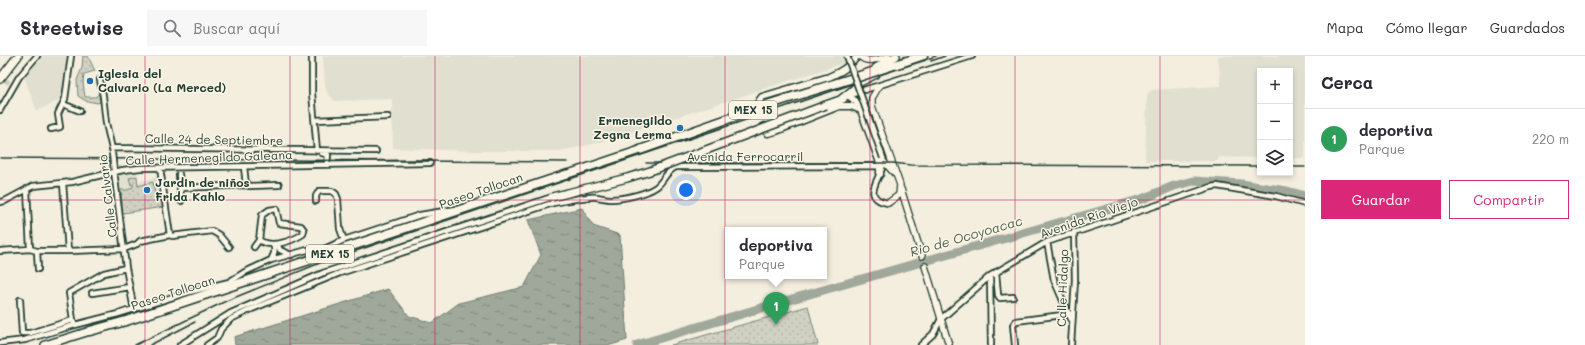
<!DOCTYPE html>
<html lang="es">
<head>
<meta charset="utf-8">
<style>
  body { margin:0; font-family:Mali,sans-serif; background:#f7f7f7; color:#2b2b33 }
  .controls { position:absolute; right:12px; top:12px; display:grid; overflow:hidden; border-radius:0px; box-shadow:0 2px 6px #0003 }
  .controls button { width:36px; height:36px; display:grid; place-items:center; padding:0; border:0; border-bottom:1px solid #e1e1e2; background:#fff; color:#2b2b33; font:20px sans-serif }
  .you { position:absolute; left:686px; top:134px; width:14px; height:14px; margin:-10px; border:3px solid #fff; border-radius:50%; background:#1a73e8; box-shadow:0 0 0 6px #1a73e833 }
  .badge { display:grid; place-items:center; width:26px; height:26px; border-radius:50%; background:#db2777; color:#fff; font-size:13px; font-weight:700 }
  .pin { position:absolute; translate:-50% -33px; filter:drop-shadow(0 1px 2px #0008) }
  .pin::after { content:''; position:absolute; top:21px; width:14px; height:12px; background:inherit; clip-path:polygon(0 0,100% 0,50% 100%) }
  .popup { position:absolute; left:725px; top:171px; width:102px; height:52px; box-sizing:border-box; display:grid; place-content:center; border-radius:0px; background:#fff; filter:drop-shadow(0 1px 3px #0005); font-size:13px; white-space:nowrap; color:#7c7c81 }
  .popup b { font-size:15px; color:#2b2b33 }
  .popup::after { content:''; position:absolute; left:50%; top:100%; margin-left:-8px; border:8px solid transparent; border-top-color:#fff }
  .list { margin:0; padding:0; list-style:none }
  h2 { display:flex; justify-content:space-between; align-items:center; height:52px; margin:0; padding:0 16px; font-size:17px }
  h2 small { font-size:13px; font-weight:400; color:#7c7c81 }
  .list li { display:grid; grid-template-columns:26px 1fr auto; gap:12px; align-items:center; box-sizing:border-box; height:60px; padding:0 16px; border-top:1px solid #e1e1e2 }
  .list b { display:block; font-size:15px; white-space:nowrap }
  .list p { margin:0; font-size:13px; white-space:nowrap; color:#7c7c81 }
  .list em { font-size:13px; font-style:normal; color:#7c7c81 }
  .actions { display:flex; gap:8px; padding:12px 16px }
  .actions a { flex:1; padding:9px 0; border:1px solid #db2777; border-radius:0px; text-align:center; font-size:14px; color:#db2777 }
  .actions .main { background:#db2777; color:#fff }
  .icon { flex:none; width:22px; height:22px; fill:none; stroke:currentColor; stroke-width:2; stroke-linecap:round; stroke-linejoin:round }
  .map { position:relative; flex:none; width:1305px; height:289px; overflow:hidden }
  header { display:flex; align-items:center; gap:24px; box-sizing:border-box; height:56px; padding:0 20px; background:#fff; border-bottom:1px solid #e1e1e2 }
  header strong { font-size:19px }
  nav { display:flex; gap:22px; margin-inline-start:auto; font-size:14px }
  .search { width:280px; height:36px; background:#f7f7f7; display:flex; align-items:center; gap:10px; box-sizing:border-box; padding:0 14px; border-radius:0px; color:#7c7c81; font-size:15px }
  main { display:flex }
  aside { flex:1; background:#fff }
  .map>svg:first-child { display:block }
  .built { fill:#e1dfd0 }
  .park { fill:url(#park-dots); stroke:#78877b }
  .water { fill:url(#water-ripples); stroke:#6c7d72 }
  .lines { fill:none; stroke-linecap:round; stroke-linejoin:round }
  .river { stroke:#a0a89b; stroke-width:9 }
  .minor-tunnel { stroke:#c9cbbc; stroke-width:4.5; stroke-dasharray:4.5 2; stroke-linecap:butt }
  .secondary-tunnel { stroke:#c9cbbc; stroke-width:6; stroke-dasharray:6 3; stroke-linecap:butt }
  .minor-casing { stroke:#1f3d34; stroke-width:8 }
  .tertiary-casing { stroke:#1f3d34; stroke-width:8 }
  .secondary-casing { stroke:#1f3d34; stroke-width:9 }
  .trunk-casing { stroke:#1f3d34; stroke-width:10 }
  .motorway-casing { stroke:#1f3d34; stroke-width:11 }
  .minor { stroke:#fcf5e5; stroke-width:4.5 }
  .tertiary { stroke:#fcf5e5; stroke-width:5.5 }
  .secondary { stroke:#fcf5e5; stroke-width:6 }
  .trunk { stroke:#fcf5e5; stroke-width:7 }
  .motorway { stroke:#fcf5e5; stroke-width:8 }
  .rail { stroke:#1f3d34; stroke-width:1.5 }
  .minor-bridge-casing { stroke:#1f3d34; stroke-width:8; stroke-linecap:butt }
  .trunk-bridge-casing { stroke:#1f3d34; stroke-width:10; stroke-linecap:butt }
  .minor-bridge { stroke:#fcf5e5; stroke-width:4.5 }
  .trunk-bridge { stroke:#fcf5e5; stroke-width:7 }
  .grid { fill:none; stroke:#c2185b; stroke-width:1; stroke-opacity:0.55 }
  .poi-dot { fill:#1f6fb2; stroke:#fcf5e5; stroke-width:1.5 }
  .labels { text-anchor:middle; stroke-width:3; stroke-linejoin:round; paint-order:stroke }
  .shield { fill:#fcf5e5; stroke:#617469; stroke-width:1 }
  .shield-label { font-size:11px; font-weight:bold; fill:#1f3d34 }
  .poi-label { font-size:12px; font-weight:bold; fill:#1f3d34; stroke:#fcf5e5; text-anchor:start }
  .street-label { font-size:12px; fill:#1f3d34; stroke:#fcf5e5 }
  .water-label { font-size:13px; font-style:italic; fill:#465d53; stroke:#fcf5e5 }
</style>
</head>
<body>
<header>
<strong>Streetwise</strong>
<div class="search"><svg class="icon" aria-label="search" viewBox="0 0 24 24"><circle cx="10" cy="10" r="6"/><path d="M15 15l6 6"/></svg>Buscar aquí</div>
<nav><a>Mapa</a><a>Cómo llegar</a><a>Guardados</a></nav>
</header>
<main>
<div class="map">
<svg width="1305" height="289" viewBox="0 0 1305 289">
  <defs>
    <pattern id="park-dots" width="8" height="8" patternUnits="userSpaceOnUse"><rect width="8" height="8" fill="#d0d1c2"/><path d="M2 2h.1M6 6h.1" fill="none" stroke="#b2b4a7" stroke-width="1.8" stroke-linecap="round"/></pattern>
    <pattern id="water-ripples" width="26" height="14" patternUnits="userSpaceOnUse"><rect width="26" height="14" fill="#a0a89b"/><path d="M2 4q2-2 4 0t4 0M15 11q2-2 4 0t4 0" fill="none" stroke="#828a7f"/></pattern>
  </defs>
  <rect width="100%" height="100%" fill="#f3eede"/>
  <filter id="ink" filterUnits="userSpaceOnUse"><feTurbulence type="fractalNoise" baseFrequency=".025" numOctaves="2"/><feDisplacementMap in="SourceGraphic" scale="8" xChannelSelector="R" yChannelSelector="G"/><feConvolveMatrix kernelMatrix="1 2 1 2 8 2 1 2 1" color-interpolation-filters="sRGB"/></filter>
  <g filter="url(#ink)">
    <!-- built -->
    <path class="built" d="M42 0H69L64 42 37 55 23 18Z
      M323 0H849L850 5 593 88 560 95H476L393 92 392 43 335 45 328 38 325 30Z
      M1218 0H1305V102H1290V15H1260V102L1219 101 1217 105H1145L1147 39 1151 34 1221 30Z
      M137 115 138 126 161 120 164 151 123 157 119 117Z"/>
    <!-- park -->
    <path class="park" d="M83 0H88L95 15 84 18 83 27 85 41H96L97 39 99 38 100 46 98 47 86 45 78 40 77 24 82 12Z
      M137 120 138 130 153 126 156 145 163 144 164 151 123 157 121 134H128L133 131V128L131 129 129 122Z
      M808 250 818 289H671Z"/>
    <!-- water -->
    <path class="water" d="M582 152 593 170 620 179 627 284 611 289H235L234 281 388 233 409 260 432 267 459 247 524 231 541 199 528 164Z"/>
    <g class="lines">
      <!-- river -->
      <path class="river" d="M637 289 778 247 1142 143 1174 130 1194 125 1241 128 1287 135 1305 140"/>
      <!-- minor-tunnel -->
      <path class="minor-tunnel" d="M0 21 9 27"/>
      <!-- secondary-tunnel -->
      <path class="secondary-tunnel" d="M758 49 764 70"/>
      <defs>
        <path id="minor" d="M312 0V37L317 95
          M100 24 103 40 106 67 112 93
          M849 40 864 34 972 0
          M63 48 80 55
          M0 54 19 21 37 0
          M315 64 388 61
          M51 73 60 71 58 58 65 43 71 0
          M112 92 376 95
          M322 97 328 99 327 109
          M883 102C887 118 856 141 888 147
          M113 106 126 212 134 254
          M244 111 246 129
          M160 112 170 179
          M179 118 181 145
          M63 127 68 195
          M181 132 246 129 250 130 279 129
          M27 133 30 193
          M316 145V140L319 135H332L336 138 338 143 340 173 344 184
          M0 146 5 145 33 130 72 126 123 114 140 112 430 107
          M1047 186 1054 224 1071 263
          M277 188 280 194 291 199
          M254 191 259 184 262 159 269 154 276 153 279 167 301 170 304 174 303 178C292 185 271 193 259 184
          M0 195 30 193 37 195H68L124 193 137 188 140 185 170 179 172 180 212 175 219 179 229 191
          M37 195 38 213
          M271 204C274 198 276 194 273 189
          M126 212 104 217 69 237 73 264 75 269 118 258 189 236 229 226 245 216 271 204 307 194 315 196 320 195 344 184 420 159 456 153
          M996 216 998 239 1000 242 1013 241
          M990 220 991 289
          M92 237 130 231
          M20 244 22 277H30L73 264
          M0 287 25 284 75 269
          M180 289 231 257 323 217 552 141
          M207 289 217 282 221 273 231 263 252 253 340 217 553 147C565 145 577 142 590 141 597 140 604 143 611 143 623 143 646 138 656 131 664 125 666 115 676 111L881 110
          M921 289 933 278 941 263 990 220 1047 186 1211 131 1217 130 1276 140 1305 148
          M1015 289 1013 269 1016 265 1070 258
          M1071 289 1075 224 1074 176"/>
        <path id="tertiary" d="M860 0C866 8 881 3 889 0
          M879 30 872 42V50L900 129 899 139 888 147
          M885 107 895 118
          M901 133 922 200
          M925 210 949 289"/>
        <path id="secondary" d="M849 40 858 47 861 54 880 107V118
          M758 49 759 45 762 41 829 21C840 16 850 11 857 0
          M764 70 768 77 776 75 839 50H851L861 54"/>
        <path id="trunk" d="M876 12 896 0
          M0 23 18 0
          M839 45 854 33 860 26 876 18
          M826 49 843 43
          M45 289 90 275"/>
        <path id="motorway" d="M640 94 770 48 923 0
          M90 275 126 265 568 118"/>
      </defs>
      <!-- minor casing -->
      <use href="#minor" class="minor-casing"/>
      <!-- tertiary casing -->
      <use href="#tertiary" class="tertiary-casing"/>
      <!-- secondary casing -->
      <use href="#secondary" class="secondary-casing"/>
      <!-- trunk casing -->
      <use href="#trunk" class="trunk-casing"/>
      <!-- motorway casing -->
      <use href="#motorway" class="motorway-casing"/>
      <!-- minor -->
      <use href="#minor" class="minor"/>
      <!-- tertiary -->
      <use href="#tertiary" class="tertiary"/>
      <!-- secondary -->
      <use href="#secondary" class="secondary"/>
      <!-- trunk -->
      <use href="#trunk" class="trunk"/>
      <!-- motorway -->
      <use href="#motorway" class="motorway"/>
      <!-- rail -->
      <path class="rail" d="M931 5 945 0
        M0 102 567 106
        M646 107H892L911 109 1260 110
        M1290 111H1305
        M135 289 226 245 320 207 936 0
        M150 289 195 266"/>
      <defs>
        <path id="minor-bridge" d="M847 0 883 102
          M112 97 113 106"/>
        <path id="trunk-bridge" d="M568 118 640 94
          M552 141 627 122 650 115 826 49"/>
      </defs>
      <!-- minor-bridge casing -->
      <use href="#minor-bridge" class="minor-bridge-casing"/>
      <!-- trunk-bridge casing -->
      <use href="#trunk-bridge" class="trunk-bridge-casing"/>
      <!-- minor-bridge -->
      <use href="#minor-bridge" class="minor-bridge"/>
      <!-- trunk-bridge -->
      <use href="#trunk-bridge" class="trunk-bridge"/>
    </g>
  </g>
  <!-- grid -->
  <path class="grid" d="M145 0V289M290 0V289M435 0V289M580 0V289M725 0V289M870 0V289M1015 0V289M1160 0V289M0 144H1305"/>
  <!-- markers -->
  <g class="poi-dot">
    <circle cx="90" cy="25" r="4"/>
    <circle cx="680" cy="72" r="4"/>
    <circle cx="147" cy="134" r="4"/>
  </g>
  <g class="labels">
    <!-- shield labels -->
    <g class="shield">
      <rect x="729" y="45" width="48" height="18" rx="3"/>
      <rect x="306" y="189" width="48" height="18" rx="3"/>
    </g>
    <g class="shield-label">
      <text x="753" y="58">MEX 15</text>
      <text x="330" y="202">MEX 15</text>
    </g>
    <!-- poi labels -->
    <g class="poi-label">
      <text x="98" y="22">Iglesia del<tspan x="98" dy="14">Calvario (La Merced)</tspan></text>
      <text x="672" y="69" text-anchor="end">Ermenegildo<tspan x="672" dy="14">Zegna Lerma</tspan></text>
      <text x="155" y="131">Jardin de niños<tspan x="155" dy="14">Frida Kahlo</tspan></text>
    </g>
    <!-- street labels -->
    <g class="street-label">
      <text transform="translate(214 84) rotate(1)" y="4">Calle 24 de Septiembre</text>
      <text x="745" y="105">Avenida Ferrocarril</text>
      <text transform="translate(209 102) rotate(-2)" y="4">Calle Hermenegildo Galeana</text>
      <text transform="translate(481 135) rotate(-19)" y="4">Paseo Tollocan</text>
      <text transform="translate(108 140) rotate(-97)" y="4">Calle Calvario</text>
      <text transform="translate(1089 162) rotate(-19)" y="4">Avenida Río Viejo</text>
      <text transform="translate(1063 232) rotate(-88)" y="4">Calle Hidalgo</text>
      <text transform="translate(173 237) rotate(-18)" y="4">Paseo Tollocan</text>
    </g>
    <!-- water labels -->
    <g class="water-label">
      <text transform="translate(966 180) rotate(-16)" y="5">Rio de Ocoyoacac</text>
    </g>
  </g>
</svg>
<div class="controls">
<button>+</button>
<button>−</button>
<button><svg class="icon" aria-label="layers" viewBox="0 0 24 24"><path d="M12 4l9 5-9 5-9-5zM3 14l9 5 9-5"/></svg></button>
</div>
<div class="you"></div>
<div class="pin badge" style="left:776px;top:269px;background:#2e9e5b">1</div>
<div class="popup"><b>deportiva</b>Parque</div>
</div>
<aside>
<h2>Cerca<small></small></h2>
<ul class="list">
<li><span class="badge" style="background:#2e9e5b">1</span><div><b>deportiva</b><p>Parque</p></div><em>220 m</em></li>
</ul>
<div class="actions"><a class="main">Guardar</a><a>Compartir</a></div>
</aside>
</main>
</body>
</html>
